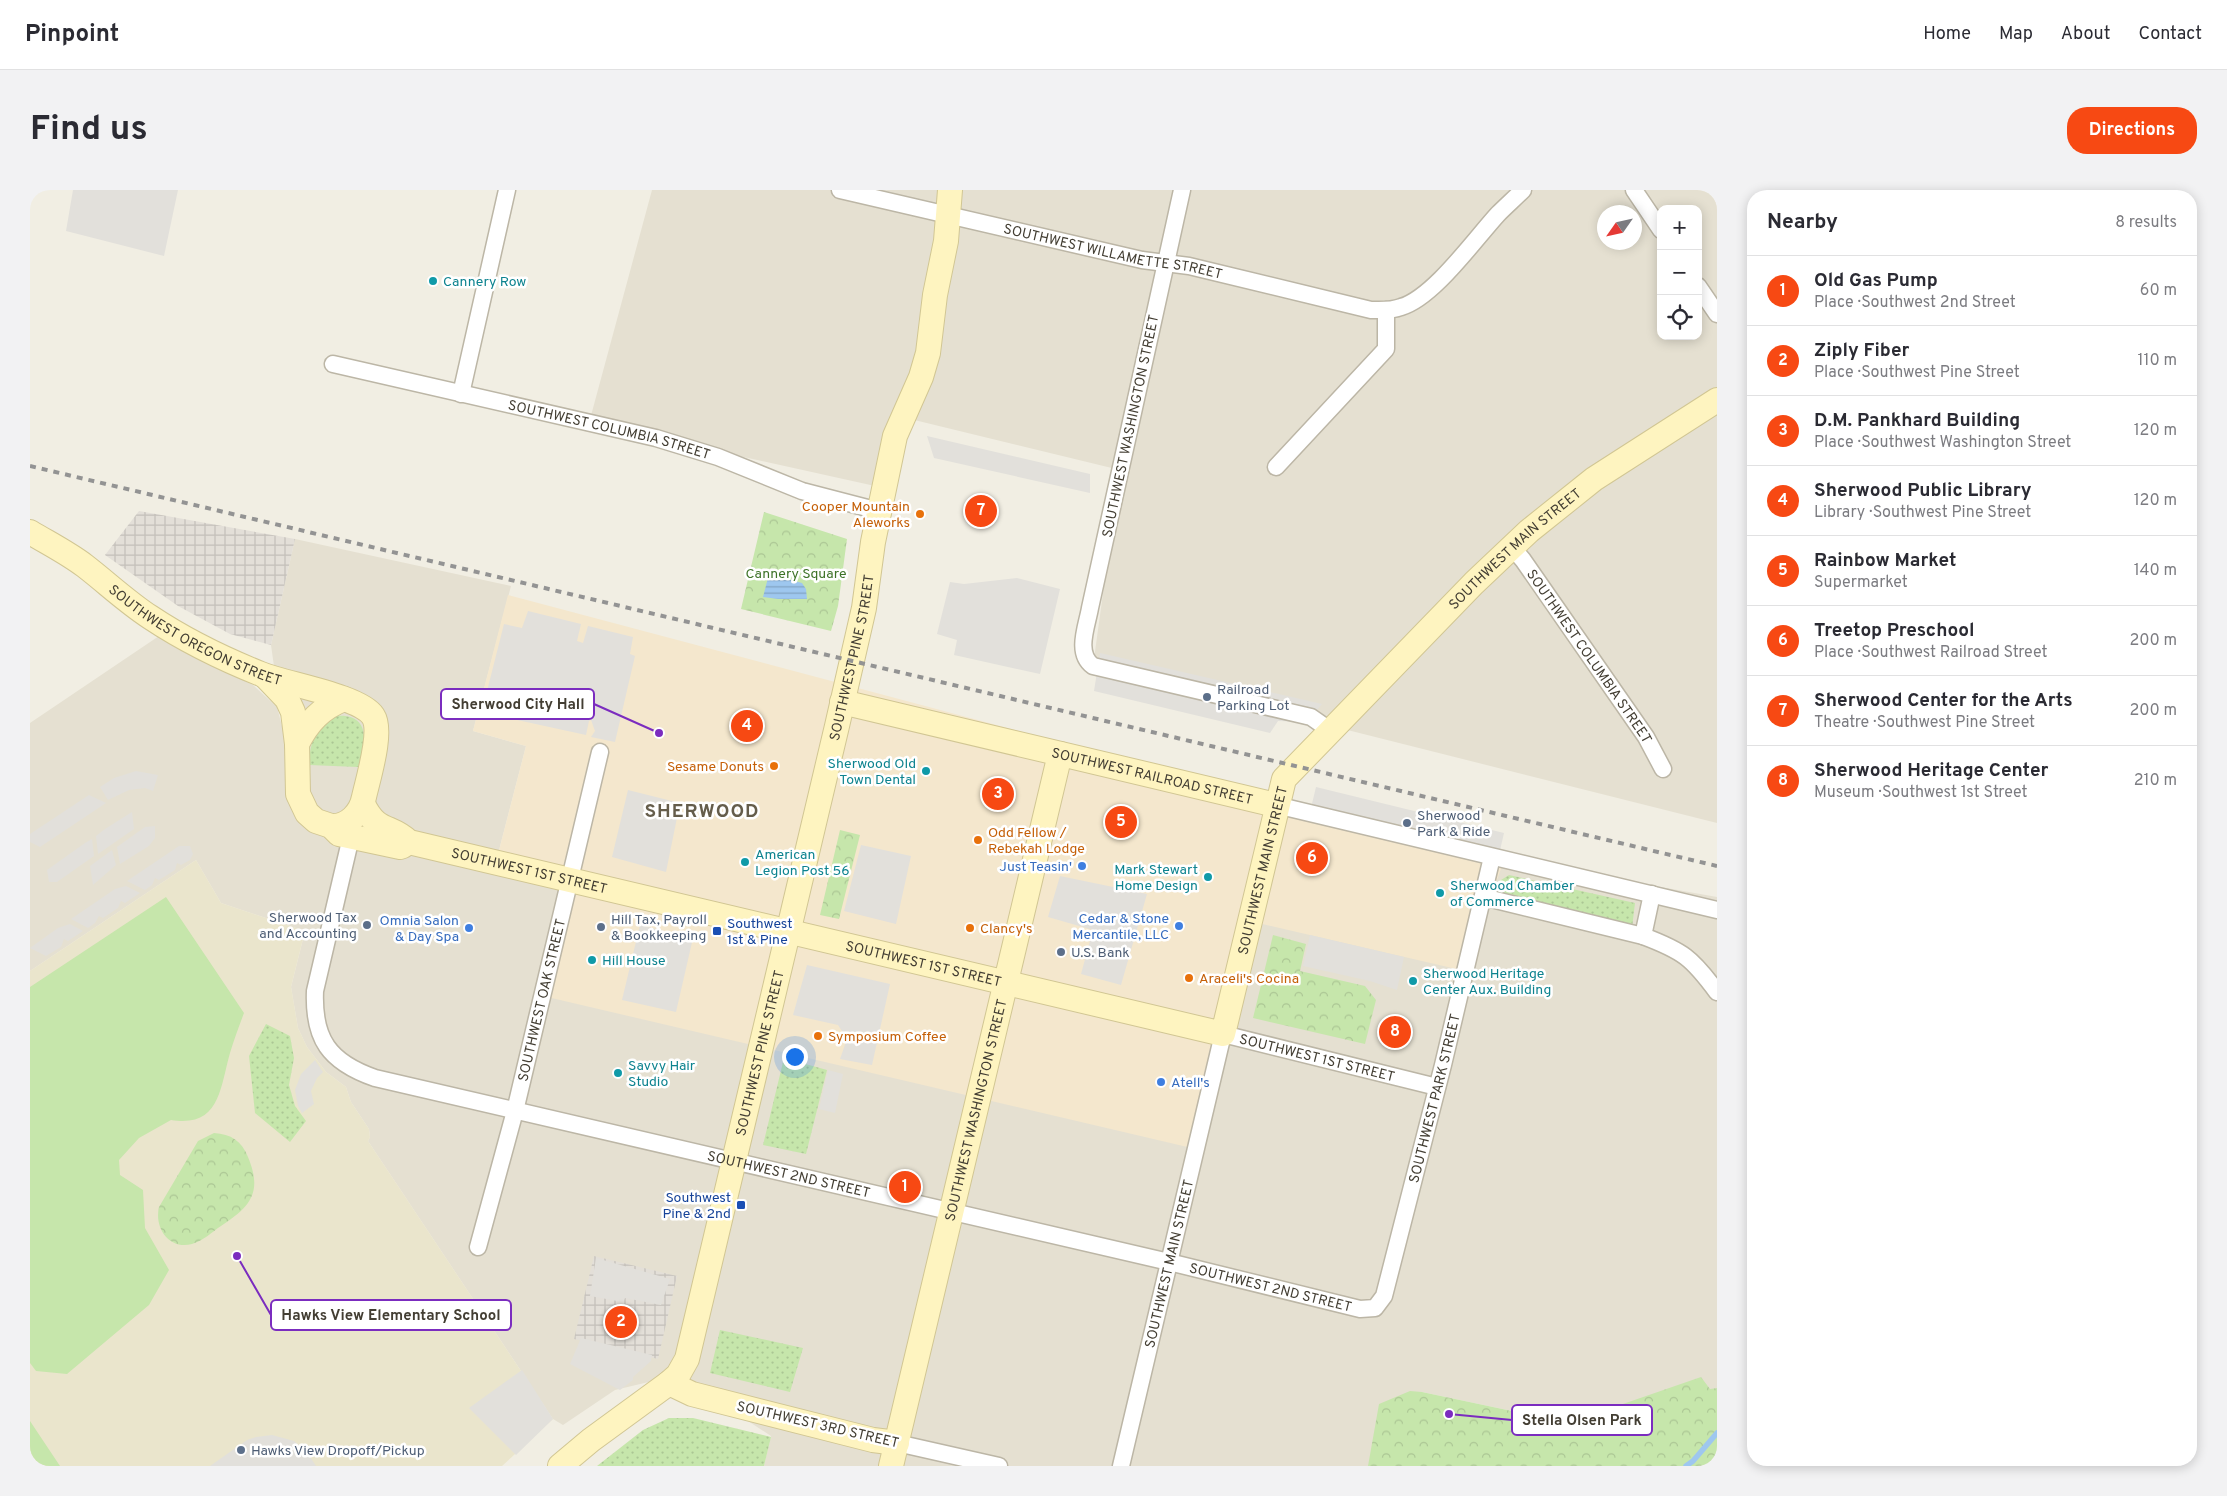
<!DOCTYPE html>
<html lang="en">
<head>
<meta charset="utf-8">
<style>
  body { margin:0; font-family:Overpass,sans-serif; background:#f2f2f3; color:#2b2b33 }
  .controls { position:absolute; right:15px; top:15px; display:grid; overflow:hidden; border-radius:10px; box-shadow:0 2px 12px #0003 }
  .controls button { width:45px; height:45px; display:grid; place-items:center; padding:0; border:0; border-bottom:1px solid #e1e1e2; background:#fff; color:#2b2b33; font:25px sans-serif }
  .compass { position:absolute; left:1567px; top:15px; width:45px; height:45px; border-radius:50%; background:#fff; box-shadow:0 2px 12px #0003; rotate:236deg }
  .you { position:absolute; left:764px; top:866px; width:18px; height:18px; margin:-12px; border:4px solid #fff; border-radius:50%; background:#1a73e8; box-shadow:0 0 0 8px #1a73e833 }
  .badge { display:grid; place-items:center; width:32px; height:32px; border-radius:50%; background:#f74913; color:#fff; font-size:16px; font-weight:700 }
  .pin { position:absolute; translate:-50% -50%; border:2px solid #fff; box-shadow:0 1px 5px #0006 }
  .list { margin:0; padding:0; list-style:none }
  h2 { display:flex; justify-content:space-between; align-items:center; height:65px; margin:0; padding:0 20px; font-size:21px }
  h2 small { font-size:16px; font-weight:400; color:#7c7c81 }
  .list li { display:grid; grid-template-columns:32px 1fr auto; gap:15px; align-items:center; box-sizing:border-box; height:70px; padding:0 20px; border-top:1px solid #e1e1e2 }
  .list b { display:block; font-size:19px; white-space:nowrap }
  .list p { margin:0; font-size:16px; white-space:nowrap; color:#7c7c81 }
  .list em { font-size:16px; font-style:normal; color:#7c7c81 }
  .icon { flex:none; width:28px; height:28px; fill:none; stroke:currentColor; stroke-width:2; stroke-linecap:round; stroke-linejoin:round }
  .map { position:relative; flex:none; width:1687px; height:1276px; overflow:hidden; border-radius:20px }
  header { display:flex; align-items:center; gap:30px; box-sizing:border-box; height:70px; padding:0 25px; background:#fff; border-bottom:1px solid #e1e1e2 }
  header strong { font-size:24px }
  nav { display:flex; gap:28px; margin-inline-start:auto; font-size:18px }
  .intro { display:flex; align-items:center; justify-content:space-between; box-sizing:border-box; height:120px; padding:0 30px }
  h1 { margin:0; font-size:35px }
  .button { padding:12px 22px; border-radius:20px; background:#f74913; color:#fff; font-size:18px; font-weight:700 }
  main { display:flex; gap:30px; padding:0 30px }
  aside { flex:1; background:#fff; border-radius:20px; box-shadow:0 2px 12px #0003 }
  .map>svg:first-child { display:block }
  .residential { fill:#e5e0d1; fill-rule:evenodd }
  .commercial { fill:#f4e7cd }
  .industrial { fill:url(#industrial-grid) }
  .education { fill:#eae5cc }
  .grass { fill:url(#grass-dots) }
  .park { fill:url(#park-crowns) }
  .garden { fill:#c6e6ab }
  .parking { fill:#e2e0db }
  .water { fill:url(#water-rules) }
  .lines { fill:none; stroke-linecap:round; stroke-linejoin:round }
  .stream { stroke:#9ec7ef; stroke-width:5.5 }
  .street-casing { stroke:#bcb6a6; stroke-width:19 }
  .secondary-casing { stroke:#d1c693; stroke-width:26 }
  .street { stroke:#fff; stroke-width:16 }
  .secondary { stroke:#fef4c0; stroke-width:24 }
  .rail { stroke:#939393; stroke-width:4; stroke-dasharray:6 6; stroke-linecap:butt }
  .culture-dot { fill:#0f9aa8; stroke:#fff; stroke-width:2 }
  .food-dot { fill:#e8710a; stroke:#fff; stroke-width:2 }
  .service-dot { fill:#5c6f8a; stroke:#fff; stroke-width:2 }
  .shop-dot { fill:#3f7fe0; stroke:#fff; stroke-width:2 }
  .transit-dot { fill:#1a4fb4; stroke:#fff; stroke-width:2 }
  .labels { text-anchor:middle; stroke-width:5; stroke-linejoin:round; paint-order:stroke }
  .street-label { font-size:14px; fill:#433e33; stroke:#fff }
  .culture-label { font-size:14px; fill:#0d838f; stroke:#fff; text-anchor:start }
  .food-label { font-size:14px; fill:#c56008; stroke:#fff; text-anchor:start }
  .park-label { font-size:14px; fill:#3e7328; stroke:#fff }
  .service-label { font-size:14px; fill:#4e5e75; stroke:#fff; text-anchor:start }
  .shop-label { font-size:14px; fill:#366cbe; stroke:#fff; text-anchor:end }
  .transit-label { font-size:14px; fill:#164399; stroke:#fff; text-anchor:start }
  .district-label { font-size:19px; font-weight:bold; letter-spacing:1px; fill:#655d4b; stroke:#fff }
  .leader { fill:none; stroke:#7b2cbf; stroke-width:2 }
  .callout-dot { fill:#7b2cbf; stroke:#fff; stroke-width:2 }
  .callout { fill:#fff; stroke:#7b2cbf; stroke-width:2 }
  .callout-label { font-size:15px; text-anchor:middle; font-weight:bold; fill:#433e33 }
</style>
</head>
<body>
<header>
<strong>Pinpoint</strong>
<nav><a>Home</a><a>Map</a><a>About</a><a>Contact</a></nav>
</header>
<div class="intro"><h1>Find us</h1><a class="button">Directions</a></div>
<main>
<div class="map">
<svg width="1687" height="1276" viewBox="0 0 1687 1276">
  <defs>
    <pattern id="industrial-grid" width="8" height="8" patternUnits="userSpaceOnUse" patternTransform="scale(1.25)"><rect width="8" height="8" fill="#e3dfd8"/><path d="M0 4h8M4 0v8" fill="none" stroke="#c4c0ba"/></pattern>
    <pattern id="grass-dots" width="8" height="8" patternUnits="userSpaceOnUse" patternTransform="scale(1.25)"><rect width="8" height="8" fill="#c6e6ab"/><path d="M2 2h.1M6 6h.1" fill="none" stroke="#abc694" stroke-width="1.8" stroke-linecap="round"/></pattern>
    <pattern id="park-crowns" width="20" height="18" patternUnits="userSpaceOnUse" patternTransform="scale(1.25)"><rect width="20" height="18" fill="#c6e6ab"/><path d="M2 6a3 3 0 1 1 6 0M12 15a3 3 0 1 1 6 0" fill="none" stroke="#abc694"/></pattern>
    <pattern id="water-rules" width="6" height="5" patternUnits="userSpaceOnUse" patternTransform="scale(1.25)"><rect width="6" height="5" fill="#9ec7ef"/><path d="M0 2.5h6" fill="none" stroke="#82a3c2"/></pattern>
  </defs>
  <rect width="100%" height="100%" fill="#f1eee3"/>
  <!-- residential -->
  <path class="residential" d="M622 0H1687V633L1063 476 1090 280 872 227 854 298 559 233ZM1631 19H1668V146H1631ZM1574 22H1604V52H1574Z
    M265 349 481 396 443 541 496 556 466 672 1219 731 1462 667 1687 707V1198L1538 1233 1392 1202 1347 1276H734L741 1246 648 1185 585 1200 533 1235 523 1229 338 951 340 947 339 939 321 912 316 897 296 882 277 857 268 838 261 797 275 741 191 713 166 670 0 781V533L129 446 223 495 247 517 253 540 241 455Z"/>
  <!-- commercial -->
  <path class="commercial" d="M478 405 1474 670 1435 781 1219 731 1166 959 513 806 541 690 466 672 496 556 443 541Z"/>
  <!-- industrial -->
  <path class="industrial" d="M109 321 265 349 241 455 200 444 148 416 75 365Z
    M564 1066 647 1086 628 1169 544 1149Z"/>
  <!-- education -->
  <path class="education" d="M166 670 191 713 275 741 261 797 268 838 277 857 296 882 316 897 321 912 339 939 340 947 338 951 523 1229 472 1276H0V781Z"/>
  <!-- grass -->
  <path class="grass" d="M306 526C341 523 337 554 328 577L279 575C280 550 285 540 306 526Z
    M1479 685 1605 713 1602 738 1471 705 1468 701 1471 690Z
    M236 834 260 846 264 868 259 895 265 916 276 931 260 952 225 923 219 866Z
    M754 868 797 880 776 964 733 955Z
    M690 1140 773 1158 760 1202 680 1183Z
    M639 1228H663L741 1247 734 1276H567L613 1240Z"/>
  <!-- park -->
  <path class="park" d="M734 322 817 349 808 416 801 441 711 419Z
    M810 640 830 645 809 729 790 725Z
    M1243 745 1276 754 1270 781 1335 796 1346 810 1335 854 1223 828Z
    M184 943C201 944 212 951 218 967 233 1003 220 1017 191 1036 182 1042 173 1051 162 1054 139 1060 124 1038 129 1017L168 951Z
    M1671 1187 1680 1199 1687 1198V1276H1338L1349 1214 1380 1201 1392 1202 1538 1233Z"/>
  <!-- garden -->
  <path class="garden" d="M136 707 214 823C209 836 204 850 200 863 190 898 190 938 141 930L109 948 89 970 90 985 113 1000 115 1038 139 1080 119 1115 37 1184 6 1181 0 1173V797Z
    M0 1231 30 1276H0Z"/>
  <!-- parking -->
  <path class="parking" d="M43 0H148L134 66 36 41Z
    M897 246 1060 284V303L904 268Z
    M987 388 1030 399 1010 484 924 465 927 450 907 444 920 392 934 394Z
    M498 421 551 434 547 451 553 453 558 436 603 447 600 464 605 466 585 552 561 547 565 541 561 530 559 531 556 545 473 527 477 510 456 505 474 434 492 438Z
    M1070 463 1292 514 1277 532 1248 531 1240 543 1064 501Z
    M106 581 128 585 123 601 115 598 99 600 78 610 70 597 84 588Z
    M1286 597 1474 643 1468 669 1280 622Z
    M598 600 650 613 636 682 582 667Z
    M59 605 76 613 10 657 0 652V644Z
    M102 622 104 639 68 664 66 646 75 639Z
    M125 636V648L119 656 90 674 87 657 115 637Z
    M62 649 64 666 27 692H19L17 680 55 653Z
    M831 655 881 666 866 734 814 721Z
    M149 656H160L163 664 160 670 151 675 147 673 145 680 129 690 125 688 122 695 115 700 97 691Z
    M82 660 86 675 63 695 60 676Z
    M1030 686 1117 704 1091 795 1051 784 1063 740 1018 727Z
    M96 696 110 703 95 713 91 711 88 718 73 728 69 726 65 733 58 738 41 729 85 699Z
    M40 734 53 741 38 751 34 749 31 757 16 766 0 758 28 738Z
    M610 735 663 748 646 822 592 810Z
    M1280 745 1374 767 1367 800 1340 791 1273 776Z
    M777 775 860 794 842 875 810 869 817 849 808 835 763 825Z
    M285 870 293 882 287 888 281 901 284 914 272 923 268 916 265 900 271 884Z
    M798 880 813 884 805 923 789 919Z
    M566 1068 640 1089 631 1115 595 1108 593 1112 560 1106Z
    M551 1148 622 1165 621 1171 603 1187V1190L590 1200 540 1174Z
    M492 1180 523 1229 486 1265 439 1218Z
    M242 1245 264 1251 276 1261 286 1276H180L217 1250 226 1247Z"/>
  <!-- water -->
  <path class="water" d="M739 384 772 393 776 399 777 409H748L733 407Z"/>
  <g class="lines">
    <!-- stream -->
    <path class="stream" d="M1656 1276 1663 1271 1687 1243"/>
    <defs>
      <g id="street">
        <path id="s1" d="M810 0 1112 70 1159 76 1341 120C1351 120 1361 121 1371 117 1403 108 1445 49 1468 24 1476 16 1485 8 1493 0"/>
        <path d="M1152 0 1060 418C1057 436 1045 463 1063 476L1281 527 1291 534 1297 544"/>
        <path d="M1604 0 1631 40"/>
        <path d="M1668 96 1687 124"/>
        <path id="s2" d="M303 174 626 248 688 267 772 301 849 321"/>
        <path d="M431 204 477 0"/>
        <path d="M1246 277 1356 159V120"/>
        <path id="s3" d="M1482 357 1493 370 1616 547 1633 579"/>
        <path d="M1246 615 1687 720"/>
        <path id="s4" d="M321 647 285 801C283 849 299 872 345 888L1139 1072 1330 1119 1345 1118 1354 1106 1413 875 1462 667"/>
        <path d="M1622 704 1613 746C1653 761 1662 768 1687 802"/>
        <path d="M1453 707 1613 746"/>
        <path id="s5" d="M448 1057 485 921 570 562"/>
        <path d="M867 1253 969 1276"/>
        <path id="s6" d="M1091 1276 1193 844 1407 897"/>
      </g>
      <g id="secondary">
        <path id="s7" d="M0 342C18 353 38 363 55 376 77 393 97 412 120 427 156 451 191 468 231 484 255 494 330 506 343 526 353 541 338 589 334 607 331 623 318 637 301 636"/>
        <path d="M236 487 257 509 263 522 267 554 268 604 277 623 286 631 301 636 309 644 370 657 373 656"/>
        <path id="s8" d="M812 512 1246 615"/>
        <path d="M267 554C278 532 291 518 314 509"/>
        <path id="s9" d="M333 614C347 644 361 634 379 652L1193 844 1254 589 1444 393 1499 341 1564 289 1687 210"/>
        <path d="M639 1193 662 1204 843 1250 867 1253"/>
        <path id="s10" d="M530 1276 561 1250 639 1193 648 1185 657 1169 807 536 834 418 843 352 865 246 891 187 898 163 905 105 916 51 920 0"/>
        <path id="s11" d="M861 1276 1030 564"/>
      </g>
    </defs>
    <!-- street casing -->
    <use href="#street" class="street-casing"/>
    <!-- secondary casing -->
    <use href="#secondary" class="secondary-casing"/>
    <!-- street -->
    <use href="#street" class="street"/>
    <!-- secondary -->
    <use href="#secondary" class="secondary"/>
    <!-- rail -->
    <path class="rail" d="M0 276 1687 676"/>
  </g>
  <!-- markers -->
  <g class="culture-dot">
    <circle cx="403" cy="91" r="5"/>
    <circle cx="896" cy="581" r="5"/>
    <circle cx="715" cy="672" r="5"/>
    <circle cx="1178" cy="687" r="5"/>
    <circle cx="1410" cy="703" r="5"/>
    <circle cx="562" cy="770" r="5"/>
    <circle cx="1383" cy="791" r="5"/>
    <circle cx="588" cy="883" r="5"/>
  </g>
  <g class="food-dot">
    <circle cx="890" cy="324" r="5"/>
    <circle cx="744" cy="576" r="5"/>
    <circle cx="948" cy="650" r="5"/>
    <circle cx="940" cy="738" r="5"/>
    <circle cx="1159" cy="788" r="5"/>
    <circle cx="788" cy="846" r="5"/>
  </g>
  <g class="service-dot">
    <circle cx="1177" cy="507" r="5"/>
    <circle cx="1377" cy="633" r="5"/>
    <circle cx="337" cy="735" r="5"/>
    <circle cx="571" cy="737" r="5"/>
    <circle cx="1031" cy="762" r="5"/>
    <circle cx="211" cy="1260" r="5"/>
  </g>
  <g class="shop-dot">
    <circle cx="1052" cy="676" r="5"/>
    <circle cx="1149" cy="736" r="5"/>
    <circle cx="439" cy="738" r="5"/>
    <circle cx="1131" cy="892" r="5"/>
  </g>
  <g class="transit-dot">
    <rect x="682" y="736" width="10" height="10" rx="2.5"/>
    <rect x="706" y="1010" width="10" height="10" rx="2.5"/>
  </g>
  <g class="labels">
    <!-- street labels -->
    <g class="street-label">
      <text dy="5" stroke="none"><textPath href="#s1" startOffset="280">SOUTHWEST WILLAMETTE STREET</textPath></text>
      <text transform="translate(1100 236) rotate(-78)" y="5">SOUTHWEST WASHINGTON STREET</text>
      <text dy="5" stroke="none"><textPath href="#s2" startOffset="284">SOUTHWEST COLUMBIA STREET</textPath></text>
      <text dy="5" stroke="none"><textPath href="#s9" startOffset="1486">SOUTHWEST MAIN STREET</textPath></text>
      <text dy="5" stroke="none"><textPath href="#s7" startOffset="196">SOUTHWEST OREGON STREET</textPath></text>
      <text dy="5" stroke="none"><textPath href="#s3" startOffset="134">SOUTHWEST COLUMBIA STREET</textPath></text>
      <text dy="5" stroke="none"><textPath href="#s10" startOffset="888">SOUTHWEST PINE STREET</textPath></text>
      <text dy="5" stroke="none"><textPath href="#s8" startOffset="319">SOUTHWEST RAILROAD STREET</textPath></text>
      <text dy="5" stroke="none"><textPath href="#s9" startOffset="185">SOUTHWEST 1ST STREET</textPath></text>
      <text dy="5" stroke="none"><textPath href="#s9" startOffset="1066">SOUTHWEST MAIN STREET</textPath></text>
      <text dy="5" stroke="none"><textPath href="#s9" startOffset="590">SOUTHWEST 1ST STREET</textPath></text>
      <text dy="5" stroke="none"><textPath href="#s5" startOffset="255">SOUTHWEST OAK STREET</textPath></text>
      <text dy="5" stroke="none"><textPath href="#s10" startOffset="482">SOUTHWEST PINE STREET</textPath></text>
      <text dy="5" stroke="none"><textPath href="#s6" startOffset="541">SOUTHWEST 1ST STREET</textPath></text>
      <text dy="5" stroke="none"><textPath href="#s4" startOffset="1520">SOUTHWEST PARK STREET</textPath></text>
      <text dy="5" stroke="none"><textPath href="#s11" startOffset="366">SOUTHWEST WASHINGTON STREET</textPath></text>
      <text dy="5" stroke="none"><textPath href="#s4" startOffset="699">SOUTHWEST 2ND STREET</textPath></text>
      <text dy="5" stroke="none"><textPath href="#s6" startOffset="208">SOUTHWEST MAIN STREET</textPath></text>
      <text dy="5" stroke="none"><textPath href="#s4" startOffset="1194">SOUTHWEST 2ND STREET</textPath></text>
      <text transform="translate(788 1234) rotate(13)" y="5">SOUTHWEST 3RD STREET</text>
    </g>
    <!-- culture labels -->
    <g class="culture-label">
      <text x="413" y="96">Cannery Row</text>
      <text x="886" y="578" text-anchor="end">Sherwood Old<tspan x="886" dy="16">Town Dental</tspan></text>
      <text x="725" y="669">American<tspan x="725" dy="16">Legion Post 56</tspan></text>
      <text x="1168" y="684" text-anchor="end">Mark Stewart<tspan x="1168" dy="16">Home Design</tspan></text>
      <text x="1420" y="700">Sherwood Chamber<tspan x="1420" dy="16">of Commerce</tspan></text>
      <text x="572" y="775">Hill House</text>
      <text x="1393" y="788">Sherwood Heritage<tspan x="1393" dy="16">Center Aux. Building</tspan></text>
      <text x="598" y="880">Savvy Hair<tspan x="598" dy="16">Studio</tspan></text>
    </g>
    <!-- food labels -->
    <g class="food-label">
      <text x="880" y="321" text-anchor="end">Cooper Mountain<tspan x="880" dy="16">Aleworks</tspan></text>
      <text x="734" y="581" text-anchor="end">Sesame Donuts</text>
      <text x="958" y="647">Odd Fellow /<tspan x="958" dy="16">Rebekah Lodge</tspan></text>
      <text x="950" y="743">Clancy's</text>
      <text x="1169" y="793">Araceli's Cocina</text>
      <text x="798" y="851">Symposium Coffee</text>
    </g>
    <!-- park labels -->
    <g class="park-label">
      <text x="766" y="388">Cannery Square</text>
    </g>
    <!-- service labels -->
    <g class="service-label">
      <text x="1187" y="504">Railroad<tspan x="1187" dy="16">Parking Lot</tspan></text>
      <text x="1387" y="630">Sherwood<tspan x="1387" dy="16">Park &amp; Ride</tspan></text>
      <text x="327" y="732" text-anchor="end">Sherwood Tax<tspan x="327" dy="16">and Accounting</tspan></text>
      <text x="581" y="734">Hill Tax, Payroll<tspan x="581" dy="16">&amp; Bookkeeping</tspan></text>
      <text x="1041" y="767">U.S. Bank</text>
      <text x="221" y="1265">Hawks View Dropoff/Pickup</text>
    </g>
    <!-- shop labels -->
    <g class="shop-label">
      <text x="1042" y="681">Just Teasin'</text>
      <text x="1139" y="733">Cedar &amp; Stone<tspan x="1139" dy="16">Mercantile, LLC</tspan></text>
      <text x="429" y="735">Omnia Salon<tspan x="429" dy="16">&amp; Day Spa</tspan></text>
      <text x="1141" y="897" text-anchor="start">Atell's</text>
    </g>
    <!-- transit labels -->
    <g class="transit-label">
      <text x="697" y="738">Southwest<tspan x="697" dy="16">1st &amp; Pine</tspan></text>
      <text x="701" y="1012" text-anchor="end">Southwest<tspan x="701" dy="16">Pine &amp; 2nd</tspan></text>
    </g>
    <!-- district labels -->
    <g class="district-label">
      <text x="672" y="627">SHERWOOD</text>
    </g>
  </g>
  <!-- callouts -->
  <path class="leader" d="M629 543L564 514M207 1066L241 1125M1419 1224L1482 1230"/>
  <g class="callout-dot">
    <circle cx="629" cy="543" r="5"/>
    <circle cx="207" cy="1066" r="5"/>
    <circle cx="1419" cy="1224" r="5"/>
  </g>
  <g class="callout">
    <rect x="411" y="499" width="153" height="30" rx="5"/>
    <rect x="241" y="1110" width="240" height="30" rx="5"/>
    <rect x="1482" y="1215" width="140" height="30" rx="5"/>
  </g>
  <g class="callout-label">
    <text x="488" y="519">Sherwood City Hall</text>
    <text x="361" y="1130">Hawks View Elementary School</text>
    <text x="1552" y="1235">Stella Olsen Park</text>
  </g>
</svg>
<div class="controls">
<button>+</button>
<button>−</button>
<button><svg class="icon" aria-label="locate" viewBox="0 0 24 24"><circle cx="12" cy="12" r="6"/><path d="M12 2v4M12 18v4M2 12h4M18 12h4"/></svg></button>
</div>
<svg class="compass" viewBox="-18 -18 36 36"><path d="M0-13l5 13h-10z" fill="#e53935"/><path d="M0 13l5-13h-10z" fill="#7c7c81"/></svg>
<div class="you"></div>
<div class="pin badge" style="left:875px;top:997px">1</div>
<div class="pin badge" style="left:591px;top:1132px">2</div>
<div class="pin badge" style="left:968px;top:604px">3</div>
<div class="pin badge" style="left:717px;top:536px">4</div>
<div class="pin badge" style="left:1091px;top:632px">5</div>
<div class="pin badge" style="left:1282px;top:668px">6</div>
<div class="pin badge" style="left:951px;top:321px">7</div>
<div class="pin badge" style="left:1365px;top:842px">8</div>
</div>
<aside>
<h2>Nearby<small>8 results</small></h2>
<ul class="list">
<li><span class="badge">1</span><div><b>Old Gas Pump</b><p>Place · Southwest 2nd Street</p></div><em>60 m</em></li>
<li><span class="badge">2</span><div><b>Ziply Fiber</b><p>Place · Southwest Pine Street</p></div><em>110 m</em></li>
<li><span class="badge">3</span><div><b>D.M. Pankhard Building</b><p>Place · Southwest Washington Street</p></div><em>120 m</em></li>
<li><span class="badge">4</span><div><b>Sherwood Public Library</b><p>Library · Southwest Pine Street</p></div><em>120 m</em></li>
<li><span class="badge">5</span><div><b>Rainbow Market</b><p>Supermarket</p></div><em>140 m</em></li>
<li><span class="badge">6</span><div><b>Treetop Preschool</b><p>Place · Southwest Railroad Street</p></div><em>200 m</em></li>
<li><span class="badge">7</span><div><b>Sherwood Center for the Arts</b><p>Theatre · Southwest Pine Street</p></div><em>200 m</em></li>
<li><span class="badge">8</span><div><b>Sherwood Heritage Center</b><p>Museum · Southwest 1st Street</p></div><em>210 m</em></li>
</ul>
</aside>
</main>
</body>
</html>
